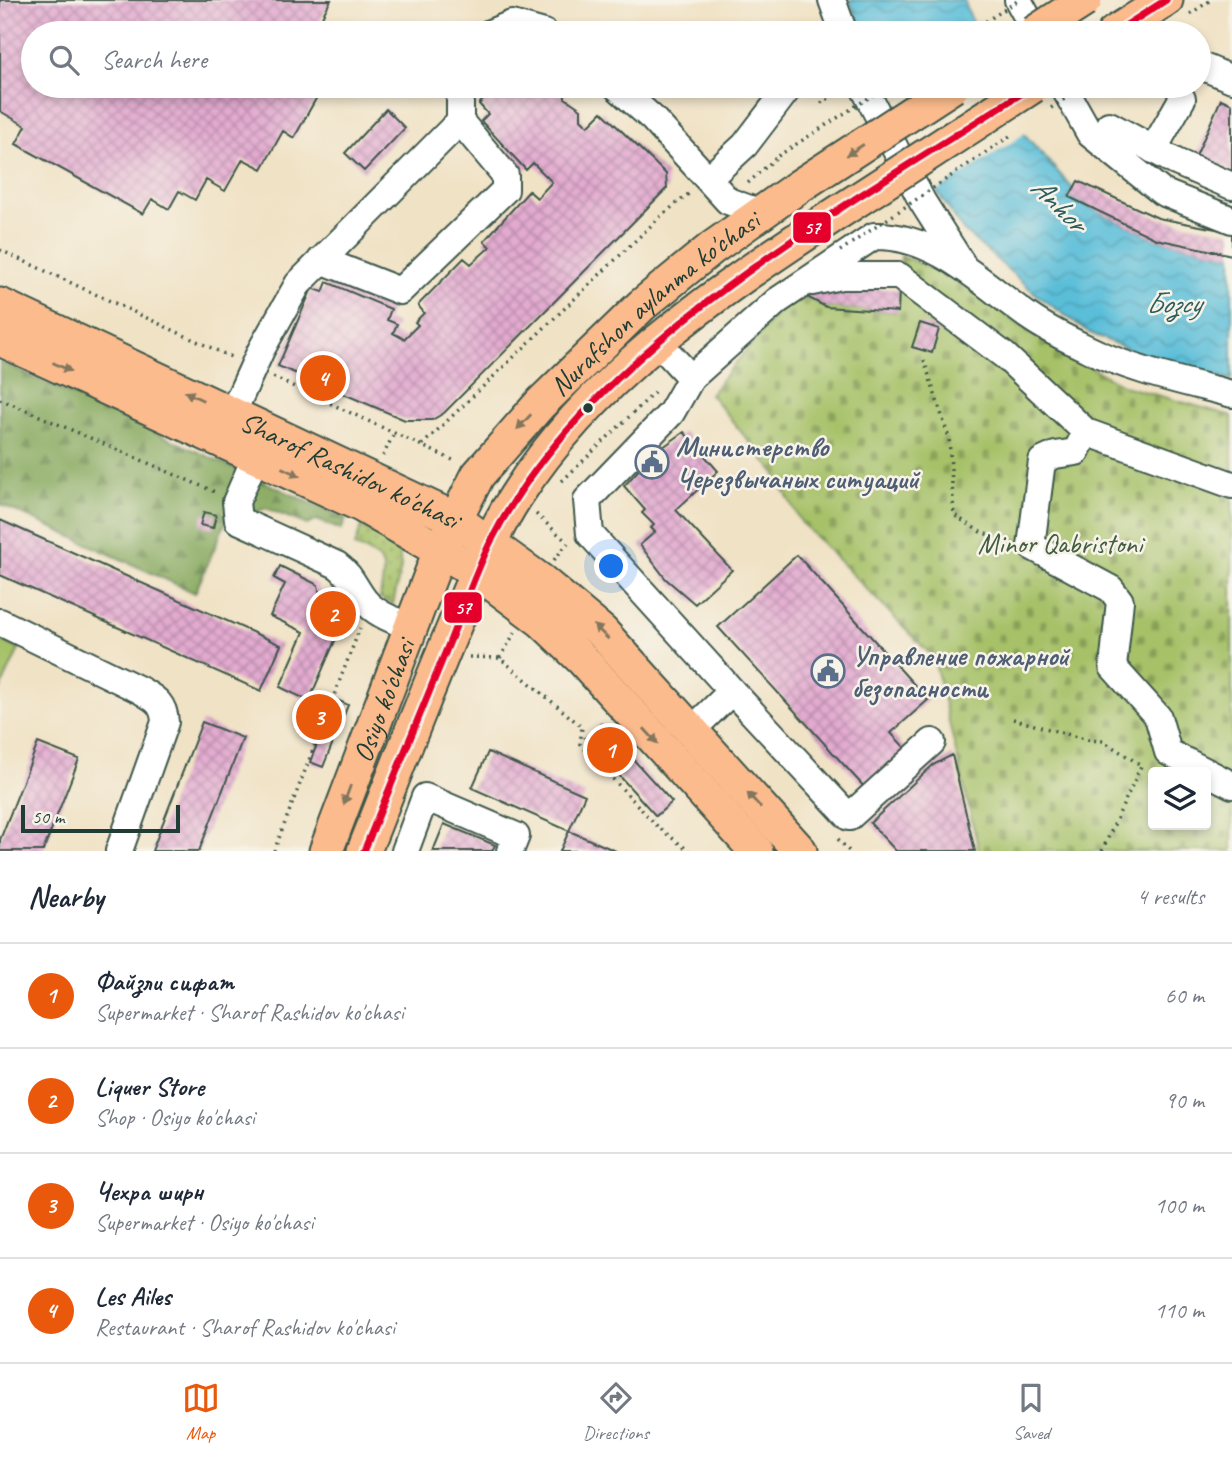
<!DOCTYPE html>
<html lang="en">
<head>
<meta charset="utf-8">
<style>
  body { margin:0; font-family:Caveat,sans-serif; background:#f6f6f7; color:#1f2937 }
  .controls { position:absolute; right:21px; bottom:21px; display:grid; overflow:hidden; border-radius:7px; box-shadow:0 4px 10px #0003 }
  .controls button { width:63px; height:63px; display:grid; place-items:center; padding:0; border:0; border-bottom:2px solid #e0e1e3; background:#fff; color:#1f2937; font:35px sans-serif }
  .scale { position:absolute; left:21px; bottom:18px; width:159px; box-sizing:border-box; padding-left:7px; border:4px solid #1f3d34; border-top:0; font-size:19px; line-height:24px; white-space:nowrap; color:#1f3d34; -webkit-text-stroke:5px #f7f3e8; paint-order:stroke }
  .you { position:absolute; left:612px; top:567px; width:24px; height:24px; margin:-18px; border:5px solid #fff; border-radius:50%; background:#1a73e8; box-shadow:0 0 0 10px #1a73e833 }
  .badge { display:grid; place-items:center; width:46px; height:46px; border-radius:50%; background:#ea580c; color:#fff; font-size:23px; font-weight:700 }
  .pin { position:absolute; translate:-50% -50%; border:4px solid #fff; box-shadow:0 2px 7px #0006 }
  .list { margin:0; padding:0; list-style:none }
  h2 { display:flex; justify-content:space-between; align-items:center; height:91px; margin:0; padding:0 28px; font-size:30px }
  h2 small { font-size:23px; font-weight:400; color:#747a83 }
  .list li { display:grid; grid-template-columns:46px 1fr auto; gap:21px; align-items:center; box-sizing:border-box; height:105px; padding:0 28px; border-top:2px solid #e0e1e3 }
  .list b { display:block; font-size:26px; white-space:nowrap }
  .list p { margin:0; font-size:23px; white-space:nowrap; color:#747a83 }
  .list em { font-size:23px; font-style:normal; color:#747a83 }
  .icon { flex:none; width:38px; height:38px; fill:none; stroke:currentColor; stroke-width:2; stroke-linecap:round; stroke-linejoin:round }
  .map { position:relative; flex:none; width:1232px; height:851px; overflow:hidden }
  .search { position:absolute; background:#fff; box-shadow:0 4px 10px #0003; left:21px; right:21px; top:21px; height:77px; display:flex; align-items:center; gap:18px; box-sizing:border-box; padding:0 24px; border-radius:38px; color:#747a83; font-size:26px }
  .sheet { height:511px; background:#fff }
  nav { display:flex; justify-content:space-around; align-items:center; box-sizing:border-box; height:98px; border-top:2px solid #e0e1e3; background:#fff; font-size:19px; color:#747a83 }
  nav a { display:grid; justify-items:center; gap:4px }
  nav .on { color:#ea580c }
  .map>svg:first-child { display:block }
  .green { fill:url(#green-dots); stroke:#627f4e; stroke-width:2 }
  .forest { fill:url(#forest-firs); stroke:#527248; stroke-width:2 }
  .cemetery { fill:url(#cemetery-stones); stroke:#627f4e; stroke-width:2; fill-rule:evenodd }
  .pitch { fill:#a6c168; stroke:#627f4e; stroke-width:2 }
  .water { fill:url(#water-waves); stroke:#3c7e86; stroke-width:2 }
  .pier { fill:#f0e2c5 }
  .building { fill:url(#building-cross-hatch) }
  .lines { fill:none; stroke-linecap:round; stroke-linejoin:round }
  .minor-casing { stroke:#3e564a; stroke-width:30 }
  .major-casing { stroke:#3e564a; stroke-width:37 }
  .path { stroke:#3e564a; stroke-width:3.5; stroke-dasharray:2 5; stroke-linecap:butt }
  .minor { stroke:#fff; stroke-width:26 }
  .major { stroke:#fbbb8d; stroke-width:33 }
  .major-bridge-casing { stroke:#3e564a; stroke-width:37; stroke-linecap:butt }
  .path-bridge { stroke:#3e564a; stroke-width:3.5; stroke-dasharray:2 5; stroke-linecap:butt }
  .major-bridge { stroke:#fbbb8d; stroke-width:33 }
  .bus-1-casing { stroke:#f7f3e8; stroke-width:12 }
  .bus-1 { stroke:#e4002b; stroke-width:7 }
  .oneway { fill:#82765c }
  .bus-dot { fill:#1f3d34; stroke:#f7f3e8; stroke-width:2.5 }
  .labels { text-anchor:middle; stroke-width:5; stroke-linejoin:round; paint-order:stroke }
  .street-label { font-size:28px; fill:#1f3d34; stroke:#f7f3e8 }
  .service-label { font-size:28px; font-weight:bold; fill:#4e5e75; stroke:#f7f3e8; text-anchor:start }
  .park-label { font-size:28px; fill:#415e41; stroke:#f7f3e8 }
  .water-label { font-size:30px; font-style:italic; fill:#2e5d5d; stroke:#f7f3e8 }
  .line-badge { stroke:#f7f3e8; stroke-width:2.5 }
  .badge-label { font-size:19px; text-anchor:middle; font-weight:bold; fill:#fff }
</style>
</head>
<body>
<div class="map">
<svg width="1232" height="851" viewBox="0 0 1232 851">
  <defs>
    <pattern id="green-dots" width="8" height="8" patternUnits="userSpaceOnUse" patternTransform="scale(1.75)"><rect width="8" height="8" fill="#a6c168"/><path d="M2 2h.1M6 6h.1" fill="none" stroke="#879e56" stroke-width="1.8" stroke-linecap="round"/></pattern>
    <pattern id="forest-firs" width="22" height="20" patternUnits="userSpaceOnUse" patternTransform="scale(1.75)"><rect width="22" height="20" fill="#84a75c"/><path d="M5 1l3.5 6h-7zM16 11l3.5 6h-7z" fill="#6b894d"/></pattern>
    <pattern id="cemetery-stones" width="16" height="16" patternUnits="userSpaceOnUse" patternTransform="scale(1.75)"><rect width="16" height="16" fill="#a6c168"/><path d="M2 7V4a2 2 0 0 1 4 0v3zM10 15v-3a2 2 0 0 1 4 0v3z" fill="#879e56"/></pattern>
    <pattern id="water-waves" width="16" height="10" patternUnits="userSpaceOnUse" patternTransform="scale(1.75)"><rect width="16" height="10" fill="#5abed9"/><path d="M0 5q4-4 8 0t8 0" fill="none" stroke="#4a9cb1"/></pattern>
    <pattern id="building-cross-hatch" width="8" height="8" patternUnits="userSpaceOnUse" patternTransform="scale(1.75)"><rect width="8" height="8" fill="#e3aad0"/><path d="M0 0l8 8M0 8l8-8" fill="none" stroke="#b78caa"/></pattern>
  </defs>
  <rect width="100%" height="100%" fill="#f7f3e8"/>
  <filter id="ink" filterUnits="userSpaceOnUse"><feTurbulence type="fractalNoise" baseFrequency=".0143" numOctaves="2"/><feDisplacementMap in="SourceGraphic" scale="14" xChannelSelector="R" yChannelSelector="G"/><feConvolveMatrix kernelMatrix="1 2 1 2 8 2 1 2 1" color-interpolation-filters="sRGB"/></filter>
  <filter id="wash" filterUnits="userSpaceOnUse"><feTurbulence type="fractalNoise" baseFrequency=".00686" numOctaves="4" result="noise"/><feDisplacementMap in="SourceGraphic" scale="28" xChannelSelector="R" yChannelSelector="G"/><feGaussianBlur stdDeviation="1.57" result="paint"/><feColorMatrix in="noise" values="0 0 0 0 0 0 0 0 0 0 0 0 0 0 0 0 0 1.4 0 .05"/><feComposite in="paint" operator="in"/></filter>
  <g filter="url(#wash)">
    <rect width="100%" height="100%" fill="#f0e2c5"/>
    <!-- green -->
    <path class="green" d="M361 527 385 540 399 552 401 567 393 604 380 598C385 564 389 560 355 546Z"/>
    <!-- forest -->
    <path class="forest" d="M0 362 346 519 341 530 317 520 307 525 266 508 249 515 232 507 195 593 0 504Z"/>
    <!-- cemetery -->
    <path class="cemetery" d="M901 256 957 279 1030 333 1124 386 1232 416V851H979L934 658 801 522 775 473 710 394 777 313 803 295 826 307 897 312ZM1153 772H1206V825H1153Z"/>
    <!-- pitch -->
    <path class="pitch" d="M0 640 19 649 0 690Z"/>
    <!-- water -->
    <path class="water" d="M849 0H964L977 33H863Z
      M1018 127 1073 189 1069 197 1156 239 1232 255V380L1147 357 1090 333 1037 295 963 230 932 184Z"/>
    <!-- pier -->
    <path class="pier" d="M884 86H1004L1027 132 934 193Z"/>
    <g id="blocks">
      <!-- building -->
      <path class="building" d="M0 0H331L318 24 334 33H33V86H323L294 138 283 131 262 169 243 159 225 191 206 180 195 200 179 191 169 209 152 199 143 214 16 144 26 126 0 111Z
        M497 86H564L565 98 581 109V119L588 126 602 112 666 174 667 188 444 413 432 420H405L278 366 312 288 323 292 327 282 391 309 387 320 397 324 393 333 404 339 418 325 415 322 424 313 418 305 464 258 471 264 490 247 484 241 529 191 537 198 552 182 533 163 526 170 481 121 488 114 479 104Z
        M1221 99 1232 104V172L1196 156Z
        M386 109 405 128 364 171 345 153Z
        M1078 181 1158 218 1232 232V255L1156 239 1069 197Z
        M821 285 899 290 898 312 826 307 803 295Z
        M920 323 939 329 932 353 912 347Z
        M684 432 718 471 676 510 732 570 695 604 666 579 640 545 655 532 651 528 654 525 642 513 645 510 624 486 652 455Z
        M204 512 216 515 213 528 200 525Z
        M0 520 281 645 261 691 0 575Z
        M797 555 928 700 891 733 907 750 866 789 718 627Z
        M280 566 318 585 320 595 333 601 330 608 346 615 309 701 280 687 304 632 270 616 285 584 274 578Z
        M335 699 348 705 323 767 310 762Z
        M202 722 243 738 199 851H152Z
        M601 724 672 802 656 816 585 738Z
        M38 743 79 759 43 851H0V840Z
        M488 752 585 795 569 831 472 788Z
        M952 755 975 851H896L870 823 933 765Z
        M444 824 495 845 492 851H433Z
        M569 831 616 851H560Z"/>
    </g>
  </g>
  <g filter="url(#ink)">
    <use href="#blocks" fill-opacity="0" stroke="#3e564a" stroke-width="2"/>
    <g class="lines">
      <defs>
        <path id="minor" d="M832 0 844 33
          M1018 0 1036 33
          M490 33 512 24 544 33
          M1201 66 1232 79
          M616 86 652 118 728 201 761 213
          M863 86 922 201 962 264
          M1063 86 1090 134 1162 192 1232 220
          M1109 125 1176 162 1232 186
          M1153 150 1182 99
          M708 179 745 145 790 86
          M321 260 400 291 505 190V175L460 121
          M812 282 841 276H899L1005 356 1086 432 1232 485
          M657 341 691 378 777 301 874 236C934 234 983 284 1028 316 1045 328 1065 338 1084 347 1130 370 1182 381 1232 394
          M691 378 671 413 587 500 590 534 732 691
          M232 414 261 350 298 284 460 121V86
          M1086 432 1076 452 1055 455 1042 461 1031 546 1111 589 1120 601 1113 667 1158 717 1168 752 1232 785
          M256 456 236 502 238 520 337 565C351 575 354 587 365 601 376 614 394 620 410 627
          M0 622 140 690C155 699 164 703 165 722L119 851
          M691 731 732 691 849 817 932 742
          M405 851 425 797 516 836 510 851"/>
        <g id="major">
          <path d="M1114 33 1166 0"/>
          <path id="s1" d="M0 305 455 519 541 581 602 632 800 851"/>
          <path d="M0 339 361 505 477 572 542 621 582 659 756 851"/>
          <path id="s2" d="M326 851 441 548 478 475 540 404 642 305 712 248 798 187"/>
          <path d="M364 851C396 771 427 690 461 610 477 572 493 531 516 496 591 379 708 298 822 223"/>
        </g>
      </defs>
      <!-- minor casing -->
      <use href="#minor" class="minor-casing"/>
      <!-- major casing -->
      <use href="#major" class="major-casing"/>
      <!-- path -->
      <path class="path" d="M1190 14 1211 0
        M821 103 841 91
        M748 183 778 156
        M0 250 231 357
        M924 360 949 438 954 515 982 533 1009 540
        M273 377 457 462
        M0 399 215 492
        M422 445 661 216 691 192
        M383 456 394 433
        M562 481 655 392
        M536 514 567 542
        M554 560 568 543
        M469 657 500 658 582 727 580 744 659 828 689 851
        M500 658 515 632
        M1013 719 1088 740 1103 741 1141 765
        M838 839 849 851
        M274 851 360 628
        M1102 851 1141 766"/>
      <!-- minor -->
      <use href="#minor" class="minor"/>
      <!-- major -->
      <use href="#major" class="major"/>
      <defs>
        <path id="major-bridge" d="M1034 33 1085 0
          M798 187 953 86
          M822 223 1033 86"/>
      </defs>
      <!-- major-bridge casing -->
      <use href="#major-bridge" class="major-bridge-casing"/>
      <!-- path-bridge -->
      <path class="path-bridge" d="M968 33 1019 0
        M1051 108 1084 86
        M778 156 887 86
        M840 251 1010 136"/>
      <!-- major-bridge -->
      <use href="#major-bridge" class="major-bridge"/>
      <defs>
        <path id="bus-1" d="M1114 33 1166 0
          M364 851C392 783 420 714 448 646 462 612 474 576 490 543 590 344 851 204 1033 86"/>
      </defs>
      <!-- bus-1 casing -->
      <use href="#bus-1" class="bus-1-casing"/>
      <!-- bus-1 -->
      <use href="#bus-1" class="bus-1"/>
    </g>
    <!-- one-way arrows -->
    <defs><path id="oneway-solid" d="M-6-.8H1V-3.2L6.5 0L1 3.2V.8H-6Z" transform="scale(1.75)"/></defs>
    <g class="oneway">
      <use href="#oneway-solid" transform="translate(855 150) rotate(147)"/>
      <use href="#oneway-solid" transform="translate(62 367) rotate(25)"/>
      <use href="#oneway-solid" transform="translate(194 396) rotate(-155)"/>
      <use href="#oneway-solid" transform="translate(524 422) rotate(133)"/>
      <use href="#oneway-solid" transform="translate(291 472) rotate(25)"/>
      <use href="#oneway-solid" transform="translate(601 632) rotate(-136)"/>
      <use href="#oneway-solid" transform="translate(651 736) rotate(48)"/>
      <use href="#oneway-solid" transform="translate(347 795) rotate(110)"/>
      <use href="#oneway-solid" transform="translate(754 800) rotate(-132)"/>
    </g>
  </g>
  <!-- icons -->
  <defs>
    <symbol id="civic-ring" viewBox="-11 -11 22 22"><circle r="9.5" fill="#f7f3e8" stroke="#5c6f8a" stroke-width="1.5"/><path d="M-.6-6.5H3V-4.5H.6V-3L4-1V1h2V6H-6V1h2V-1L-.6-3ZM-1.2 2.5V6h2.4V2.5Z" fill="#5c6f8a"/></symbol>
  </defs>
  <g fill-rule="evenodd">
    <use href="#civic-ring" x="633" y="443" width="38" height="38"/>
    <use href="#civic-ring" x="809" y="652" width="38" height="38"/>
  </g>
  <!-- markers -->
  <circle class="bus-dot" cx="588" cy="408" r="6"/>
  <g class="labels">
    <!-- street labels -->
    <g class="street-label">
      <text dy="10" stroke="none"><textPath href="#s2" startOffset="653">Nurafshon aylanma ko'chasi</textPath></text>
      <text dy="10" stroke="none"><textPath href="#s1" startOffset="387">Sharof Rashidov ko'chasi</textPath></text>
      <text dy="10" stroke="none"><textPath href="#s2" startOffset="161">Osiyo ko'chasi</textPath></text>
    </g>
    <!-- service labels -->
    <g class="service-label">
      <text x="676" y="456">Министерство<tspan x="676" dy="32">Черезвычаных ситуаций</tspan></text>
      <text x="852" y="665">Управление пожарной<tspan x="852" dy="32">безопасности</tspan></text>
    </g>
    <!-- park labels -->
    <g class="park-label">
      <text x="1060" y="553">Minor Qabristoni</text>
    </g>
    <!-- water labels -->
    <g class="water-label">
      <text transform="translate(1059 204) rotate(45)" y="10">Anhor</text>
      <text x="1173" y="313">Бозсу</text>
    </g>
  </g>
  <g class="line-badge">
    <rect x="792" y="211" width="40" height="33" rx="7" fill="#e4002b"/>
    <rect x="443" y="591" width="40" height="33" rx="7" fill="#e4002b"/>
  </g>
  <g class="badge-label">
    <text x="812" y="234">57</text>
    <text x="463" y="614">57</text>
  </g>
</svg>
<div class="controls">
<button><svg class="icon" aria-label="layers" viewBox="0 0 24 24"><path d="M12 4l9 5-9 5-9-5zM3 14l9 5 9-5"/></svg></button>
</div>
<div class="scale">50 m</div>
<div class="you"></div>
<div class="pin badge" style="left:610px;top:750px">1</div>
<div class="pin badge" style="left:333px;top:614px">2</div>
<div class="pin badge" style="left:319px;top:717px">3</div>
<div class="pin badge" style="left:323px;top:378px">4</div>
<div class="search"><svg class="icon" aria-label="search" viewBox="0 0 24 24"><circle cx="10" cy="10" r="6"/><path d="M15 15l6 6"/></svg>Search here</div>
</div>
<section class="sheet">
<h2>Nearby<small>4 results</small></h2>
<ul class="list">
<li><span class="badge">1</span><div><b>Файзли сифат</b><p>Supermarket · Sharof Rashidov ko'chasi</p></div><em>60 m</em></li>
<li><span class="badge">2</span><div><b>Liquer Store</b><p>Shop · Osiyo ko'chasi</p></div><em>90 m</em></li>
<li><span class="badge">3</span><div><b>Чехра ширн</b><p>Supermarket · Osiyo ko'chasi</p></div><em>100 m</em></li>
<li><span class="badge">4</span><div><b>Les Ailes</b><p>Restaurant · Sharof Rashidov ko'chasi</p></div><em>110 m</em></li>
</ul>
</section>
<nav>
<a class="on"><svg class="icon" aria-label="map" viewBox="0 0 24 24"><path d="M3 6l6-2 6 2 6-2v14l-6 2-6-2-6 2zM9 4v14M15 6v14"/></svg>Map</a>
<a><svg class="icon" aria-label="directions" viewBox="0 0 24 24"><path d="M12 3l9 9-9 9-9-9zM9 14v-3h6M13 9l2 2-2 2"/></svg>Directions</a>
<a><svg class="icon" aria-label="saved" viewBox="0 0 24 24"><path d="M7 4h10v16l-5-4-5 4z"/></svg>Saved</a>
</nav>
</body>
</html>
